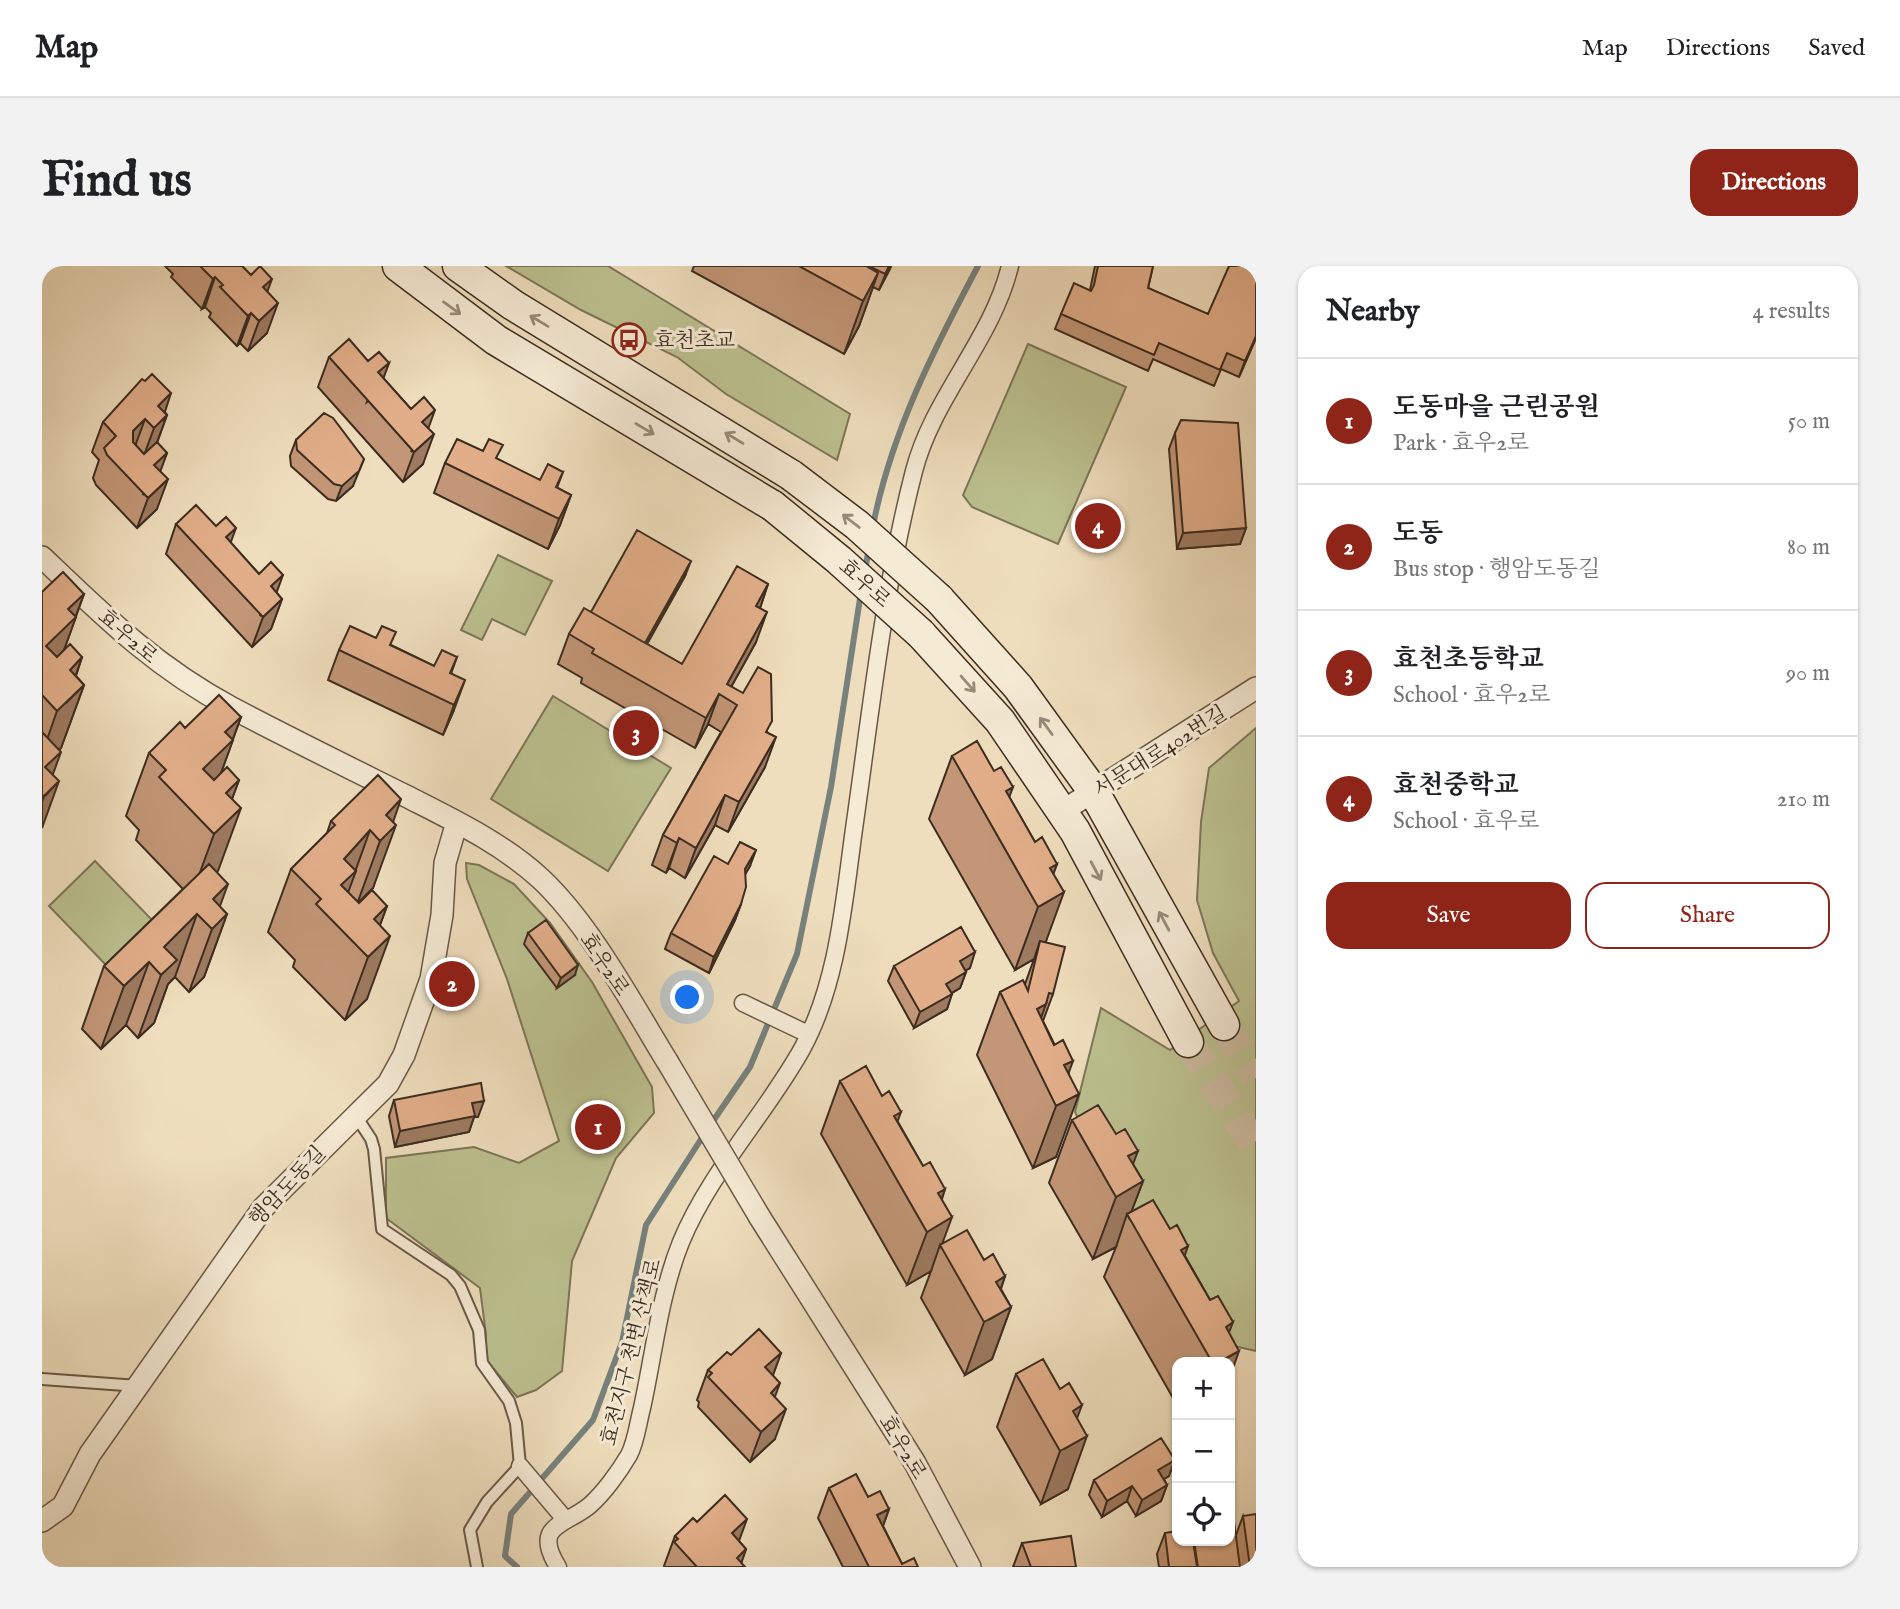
<!DOCTYPE html>
<html lang="en">
<head>
<meta charset="utf-8">
<style>
  body { margin:0; font-family:"IM FELL English","Noto Serif KR",serif; background:#f2f2f2; color:#202124 }
  .controls { position:absolute; right:21px; bottom:21px; display:grid; overflow:hidden; border-radius:14px; box-shadow:0 2px 5px #0004 }
  .controls button { width:63px; height:63px; display:grid; place-items:center; padding:0; border:0; border-bottom:2px solid #e0e0e0; background:#fff; color:#202124; font:35px sans-serif }
  .you { position:absolute; left:646px; top:732px; width:24px; height:24px; margin:-18px; border:5px solid #fff; border-radius:50%; background:#1a73e8; box-shadow:0 0 0 10px #1a73e833 }
  .badge { display:grid; place-items:center; width:46px; height:46px; border-radius:50%; background:#8f2418; color:#fff; font-size:23px; font-weight:700 }
  .pin { position:absolute; translate:-50% -50%; border:4px solid #fff; box-shadow:0 2px 7px #0006 }
  .list { margin:0; padding:0; list-style:none }
  h2 { display:flex; justify-content:space-between; align-items:center; height:91px; margin:0; padding:0 28px; font-size:30px }
  h2 small { font-size:23px; font-weight:400; color:#757577 }
  .list li { display:grid; grid-template-columns:46px 1fr auto; gap:21px; align-items:center; box-sizing:border-box; height:126px; padding:0 28px; border-top:2px solid #e0e0e0 }
  .list b { display:block; font-size:26px; white-space:nowrap }
  .list p { margin:0; font-size:23px; white-space:nowrap; color:#757577 }
  .list em { font-size:23px; font-style:normal; color:#757577 }
  .actions { display:flex; gap:14px; padding:21px 28px }
  .actions a { flex:1; padding:16px 0; border:2px solid #8f2418; border-radius:21px; text-align:center; font-size:24px; color:#8f2418 }
  .actions .main { background:#8f2418; color:#fff }
  .icon { flex:none; width:38px; height:38px; fill:none; stroke:currentColor; stroke-width:2; stroke-linecap:round; stroke-linejoin:round }
  .map { position:relative; flex:none; width:1214px; height:1301px; overflow:hidden; border-radius:21px }
  header { display:flex; align-items:center; gap:42px; box-sizing:border-box; height:98px; padding:0 35px; background:#fff; border-bottom:2px solid #e0e0e0 }
  header strong { font-size:33px }
  nav { display:flex; gap:38px; margin-inline-start:auto; font-size:24px }
  .intro { display:flex; align-items:center; justify-content:space-between; box-sizing:border-box; height:168px; padding:0 42px }
  h1 { margin:0; font-size:49px }
  .button { padding:18px 32px; border-radius:21px; background:#8f2418; color:#fff; font-size:24px; font-weight:700 }
  main { display:flex; gap:42px; padding:0 42px }
  aside { flex:1; background:#fff; border-radius:21px; box-shadow:0 2px 5px #0004 }
  .map>svg:first-child { display:block }
  .green { fill:#bcc08f; stroke:#7c7658; stroke-width:2 }
  .lines { fill:none; stroke-linecap:round; stroke-linejoin:round }
  .stream { stroke:#77817d; stroke-width:6 }
  .secondary-tunnel { stroke:#cbba9e; stroke-width:30; stroke-dasharray:30 15; stroke-linecap:butt }
  .service-casing { stroke:#695847; stroke-width:14 }
  .pedestrian-casing { stroke:#695847; stroke-width:19 }
  .minor-casing { stroke:#695847; stroke-width:24 }
  .secondary-casing { stroke:#3c2c20; stroke-width:33 }
  .service { stroke:#f5ead4; stroke-width:10 }
  .pedestrian { stroke:#f5ead4; stroke-width:16 }
  .minor { stroke:#f5ead4; stroke-width:21 }
  .secondary { stroke:#f5ead4; stroke-width:30 }
  .minor-bridge-casing { stroke:#695847; stroke-width:24; stroke-linecap:butt }
  .secondary-bridge-casing { stroke:#3c2c20; stroke-width:33; stroke-linecap:butt }
  .minor-bridge { stroke:#f5ead4; stroke-width:21 }
  .secondary-bridge { stroke:#f5ead4; stroke-width:30 }
  .wall { fill:#c29676; stroke:#3c2c20; stroke-width:2 }
  .shaded-wall { fill:#9e7a60; stroke:#3c2c20; stroke-width:2 }
  .building { fill:#e1ae89; stroke:#3c2c20; stroke-width:2 }
  .oneway { stroke:#988b7a }
  .labels { text-anchor:middle; stroke-width:6; stroke-linejoin:round; paint-order:stroke }
  .poi-label { font-size:21px; fill:#3c2c20; stroke:#f5ead4; text-anchor:start }
  .street-label { font-size:21px; fill:#3c2c20; stroke:#f5ead4 }
</style>
</head>
<body>
<header>
<strong>Map</strong>
<nav><a>Map</a><a>Directions</a><a>Saved</a></nav>
</header>
<div class="intro"><h1>Find us</h1><a class="button">Directions</a></div>
<main>
<div class="map">
<svg width="1214" height="1301" viewBox="0 0 1214 1301">
  <rect width="100%" height="100%" fill="#efdebd"/>
  <filter id="stains"><feTurbulence type="fractalNoise" baseFrequency=".00286" numOctaves="4"/><feColorMatrix values="0 0 0 0 .2 0 0 0 0 .09 0 0 0 0 .02 0 0 0 .5 -.17"/></filter>
  <radialGradient id="worn" r=".72"><stop offset=".6" stop-color="#630" stop-opacity="0"/><stop offset="1" stop-color="#630" stop-opacity=".3"/></radialGradient>
  <!-- green -->
  <path class="green" d="M464 0H566L808 148 795 194 684 128 635 91 539 44Z
    M986 78 1084 121 1016 278 930 241 921 229Z
    M456 289 510 315 483 369 450 353 440 374 419 364Z
    M511 430 629 502 566 605 449 533Z
    M1214 462V1085L1170 1075 1097 989 1033 846 1059 742 1128 784 1197 735 1171 687 1155 634 1159 556 1167 502Z
    M53 595 110 654 64 699 7 640Z
    M424 597 437 599 472 618 508 657 550 716 610 821 612 847 574 892 530 995 520 1105 494 1124 475 1131 442 1091 444 1069 438 1022 344 952V892L432 881 477 897 517 875 465 713 425 613Z"/>
  <g class="lines">
    <!-- stream -->
    <path class="stream" d="M831 260C849 167 892 83 936 0
      M823 305 827 281
      M669 858 708 801 755 688 789 521 819 326
      M475 1301 463 1290 469 1248 551 1154 580 1076 604 959 663 867"/>
    <!-- secondary-tunnel -->
    <path class="secondary-tunnel" d="M1182 759 1214 812
      M1146 776 1214 882"/>
    <defs>
      <path id="service" d="M314 850 329 873 332 883 340 963 409 1009 418 1020 437 1064 440 1097 467 1135 474 1157 478 1200 445 1236 428 1264 435 1301
        M0 1113 96 1120"/>
      <path id="pedestrian" d="M701 737 766 768
        M478 1200 522 1252
        M516 1301C490 1259 522 1260 547 1240 561 1228 577 1206 587 1189 594 1176 596 1157 600 1142 612 1087 618 1028 639 976 668 906 723 849 760 783 796 717 802 635 812 563 829 444 842 321 872 205 891 131 950 74 968 0"/>
      <path id="minor" d="M0 291C63 351 112 400 190 442 247 472 306 501 364 530 411 554 460 577 499 613 548 659 590 738 625 795
        M1019 546 1214 422
        M717 950 873 1197 928 1301
        M0 1255 21 1240 48 1188 221 942 346 818 362 789 389 713 400 649 403 597 415 556"/>
      <path id="secondary" d="M356 0 454 74 731 240
        M416 0 471 39 749 209
        M897 333 976 421 1052 526 1182 759
        M879 368 958 455 1033 565 1146 776"/>
    </defs>
    <!-- service casing -->
    <use href="#service" class="service-casing"/>
    <!-- pedestrian casing -->
    <use href="#pedestrian" class="pedestrian-casing"/>
    <!-- minor casing -->
    <use href="#minor" class="minor-casing"/>
    <!-- secondary casing -->
    <use href="#secondary" class="secondary-casing"/>
    <!-- service -->
    <use href="#service" class="service"/>
    <!-- pedestrian -->
    <use href="#pedestrian" class="pedestrian"/>
    <!-- minor -->
    <use href="#minor" class="minor"/>
    <!-- secondary -->
    <use href="#secondary" class="secondary"/>
    <defs>
      <path id="minor-bridge" d="M625 795 717 950"/>
      <path id="secondary-bridge" d="M749 209 815 259 897 333
        M731 240 797 294 879 368"/>
    </defs>
    <!-- minor-bridge casing -->
    <use href="#minor-bridge" class="minor-bridge-casing"/>
    <!-- secondary-bridge casing -->
    <use href="#secondary-bridge" class="secondary-bridge-casing"/>
    <!-- minor-bridge -->
    <use href="#minor-bridge" class="minor-bridge"/>
    <!-- secondary-bridge -->
    <use href="#secondary-bridge" class="secondary-bridge"/>
  </g>
  <!-- wall -->
  <path class="wall" d="M123 0H200L225 26V67L206 85 198 77 195 80 167 51 169 47 163 41 160 43 129 11 131 8Z
    M652 0H849L837 24 831 21 817 60 802 88 650 5Z
    M1053 0H1111L1106 22 1214 72 1197 111 1179 103 1172 120 1111 93 1106 105 1013 63 1019 48 1048 24Z
    M287 91 347 97 341 112 386 162 381 198 361 216 276 121Z
    M123 146 125 149 115 177 125 187 118 205 115 243 95 262 54 219 51 212 57 194 50 186 61 156Z
    M1133 167 1204 262 1198 278 1135 283 1127 183Z
    M254 174 311 220 294 235 286 233 249 200 248 190Z
    M403 197 498 214 521 206 515 222 529 229 518 259 506 283 392 227Z
    M134 258 189 277 240 333 229 363 210 381 124 288Z
    M643 310 605 378 640 398 726 318 718 342 714 376 689 421 726 467 723 501 686 566 673 559 643 612 627 602 624 607 610 599 621 569 679 466 666 458 653 482 539 417 540 412 516 398 527 368 549 346Z
    M0 326 42 328 22 384 40 391 34 410 42 419 19 482 17 484 10 508 0 562Z
    M349 379 392 400 415 391 409 408 412 444 401 469 286 414 297 384Z
    M199 451 179 507 197 514 190 533 175 606 178 641 185 648 162 711 147 726 133 711 126 718 112 757 96 772 84 759 59 783 40 763 62 700 141 623 94 574 97 564 84 550 107 487 143 462Z
    M910 490 952 505 993 576 1015 598 1011 608 1004 676 1011 728 1001 755 1027 808 1014 891 991 902 935 789 958 726 983 718 992 693 973 704 887 553Z
    M289 555 351 556 331 622 316 637 345 640 338 659 325 733 303 754 251 701 253 694 226 666 249 603 285 567Z
    M686 598 708 600 703 608 699 638 693 654 667 707 623 683 629 667Z
    M486 667 533 709 515 722 482 678Z
    M852 700 928 702 923 704 924 706 918 722 910 727 905 743 872 762 846 715Z
    M798 815 856 856 881 900 903 923 900 933V978L942 994 963 1010 959 1023 969 1041 950 1093 923 1109 879 1032 889 1005 865 1019 779 868Z
    M352 834 436 851H432L427 866 353 881 347 850Z
    M1030 854 1091 898 1101 915 1089 946 1143 990 1187 1067 1188 1096H1135V1139L1062 1011 1074 981 1051 993 1007 917Z
    M739 1087 731 1109 733 1131V1173L708 1196 656 1141 657 1136 655 1134 666 1104 689 1089Z
    M974 1108 1035 1153 1026 1223 999 1238 955 1161Z
    M1127 1210 1122 1213 1125 1219 1119 1235 1094 1250 1085 1235 1060 1251 1047 1229 1052 1214Z
    M787 1222 826 1231 847 1243 841 1260 860 1298 876 1301H801L776 1252Z
    M1201 1250 1214 1301H1117L1115 1288 1123 1267 1194 1269Z
    M655 1256 697 1275 704 1283 699 1297 703 1301H623L622 1300 633 1270Z
    M980 1277 1034 1301H971Z"/>
  <!-- shaded-wall -->
  <path class="shaded-wall" d="M847 0H849L848 3 837 24Z
    M836 7 817 60 802 88 821 35Z
    M173 11 163 41 160 43 171 13Z
    M230 13 219 43 221 21Z
    M236 37 225 67 206 85 217 55Z
    M209 47 198 77 195 80 206 50Z
    M1214 70V72L1197 111 1203 95Z
    M347 97 336 127 325 136 336 106Z
    M129 127 120 155 125 149 114 179 101 192 112 162 116 140Z
    M393 144 382 174 369 186 380 156Z
    M103 153 92 183 80 195 91 165Z
    M392 168 381 198 361 216 372 186Z
    M125 187 114 217 101 229 112 199Z
    M322 193 311 220 294 235 300 220Z
    M126 213 115 243 95 262 106 232Z
    M529 229 518 259 506 283 517 253Z
    M194 262 183 292 173 301 184 271Z
    M1204 262 1198 278 1135 283 1141 267Z
    M649 295 643 310 592 401 598 386Z
    M241 309 230 339 218 350 229 320Z
    M726 318 716 348 714 340Z
    M42 328 33 352 34 351 11 414 4 380 26 343Z
    M240 333 229 363 210 381 221 351Z
    M725 346 714 376 683 432 685 418Z
    M40 391 24 437 42 419 19 482 0 501V488L15 445 28 404Z
    M423 414 412 444 401 469 412 439Z
    M677 428 666 458 653 482 664 452Z
    M199 451 190 475 191 474 168 537 161 503 183 466Z
    M734 471 723 501 686 566 697 536Z
    M19 486 3 530 17 515 0 562V536L2 530 3 501Z
    M197 514 180 560 199 542 176 605 149 631 172 568 184 527Z
    M971 521 954 567 964 525Z
    M683 529 673 559 643 612 654 582Z
    M359 533 348 565 354 559 331 622 315 638 338 575 344 549Z
    M328 564 313 606 314 605 294 659 302 593Z
    M637 572 627 602 624 607 635 577Z
    M714 584 708 600 697 619 703 603Z
    M1015 598 1000 639 1022 626 999 689 998 675 992 693 973 704 996 641 1008 602Z
    M186 618 170 662 185 648 162 711 147 726 170 663 171 633Z
    M699 638 693 654 667 707 672 691Z
    M345 640 326 691 348 670 325 733 303 754 326 691 332 653Z
    M155 648 133 711 126 718 112 757 96 772 119 709 122 681Z
    M933 686 928 702 912 711 918 695Z
    M107 696 84 759 59 783 82 720Z
    M536 699 533 709 515 722 519 712Z
    M924 706 918 722 899 733 904 718Z
    M910 728 905 743 872 762 878 746Z
    M1004 738 987 786 995 743Z
    M1031 795 1015 839 1037 828 1014 891 991 902 1014 840 1022 799Z
    M442 835 436 851H432L427 866 353 881 358 865 430 837Z
    M859 846 842 892 852 850Z
    M1096 885 1080 927 1101 915 1087 952 1085 948 1074 981 1051 993 1074 931 1086 890Z
    M903 923 889 963 910 951 899 981 898 979 889 1005 865 1019 885 966 896 927Z
    M1146 980 1130 1026 1139 984Z
    M963 1010 948 1053 969 1041 950 1093 923 1109 942 1056 954 1016Z
    M1191 1056 1176 1096 1184 1061Z
    M1197 1085 1188 1111V1096H1177Z
    M739 1087 728 1117 723 1101Z
    M738 1117 727 1147 729 1127Z
    M1040 1139 1024 1182 1045 1170 1026 1223 999 1238 1018 1185 1031 1145Z
    M744 1143 733 1173 708 1196 719 1166Z
    M1133 1194 1127 1210 1110 1220 1116 1204Z
    M1125 1219 1119 1235 1094 1250 1100 1234Z
    M1090 1220 1085 1235 1060 1251 1065 1235Z
    M847 1243 836 1273 835 1249Z
    M705 1253 694 1283 690 1267Z
    M704 1283 698 1301 695 1292Z"/>
  <!-- building -->
  <path class="building" d="M158 0H200L209 9 218 0 230 13 221 21 236 37 217 55 209 47 206 50 178 21 181 19 173 11 171 13Z
    M757 0H824L836 7 821 35Z
    M827 0H847L843 8Z
    M1056 0H1111L1106 22 1166 48 1187 0H1214V70L1203 95 1185 87 1178 104 1117 77 1112 89 1019 48 1032 17 1049 25 1052 19Z
    M307 73 326 95 337 86 347 97 336 106 369 143 382 131 393 144 380 156 392 168 372 186 287 91Z
    M110 108 129 127 116 140 125 149 112 162 103 153 91 165V176L102 188 115 176 125 187 112 199 126 213 106 232 65 189 62 182 74 170 61 156 100 113 103 115Z
    M282 147 291 152 322 193 317 205 300 220 292 218 255 184 254 174Z
    M1139 154 1196 157 1204 262 1141 267 1133 167Z
    M415 173 441 185 447 173 461 179 454 192 498 214 506 198 521 206 514 221 529 229 517 253 403 197Z
    M154 239 174 260 184 251 194 262 184 271 217 308 229 296 241 309 229 320 240 333 221 351 134 258Z
    M595 264 649 295 603 377 549 346Z
    M695 300 726 318 714 340 725 346 685 418 701 427 716 401 729 408 730 455 724 466 734 471 697 536 683 529 654 582 637 572 635 577 621 569 695 439 677 428 664 452 550 387 552 383 527 368 542 342 640 398Z
    M21 306 42 328 26 343 34 351 4 380 15 391 28 378 40 391 28 404 42 419 15 445 0 429V326Z
    M308 360 334 372 340 360 354 366 348 379 392 400 400 384 415 391 408 407 423 414 412 439 297 384Z
    M177 429 199 451 183 466 191 474 161 503 172 514 185 501 197 514 184 527 199 542 172 568 117 511 124 504 107 487 138 456 143 462Z
    M0 466 19 486 3 501 17 515 2 530 0 529Z
    M935 475 952 505 959 501 971 521 964 525 993 576 1000 571 1015 598 1008 602 1022 626 996 641 910 490Z
    M336 509 359 533 344 549 354 559 338 575 328 564 302 593 314 605 299 619 317 637 330 624 345 640 332 653 348 670 326 691 274 638 279 633 249 603 293 559 289 555Z
    M698 576 714 584 703 603 704 621 699 638 672 691 629 667 672 590 686 598Z
    M167 598 186 618 171 633 185 648 170 663 155 648 122 681 135 694 119 709 107 696 82 720 62 700Z
    M504 654 536 699 519 712 486 667Z
    M919 661 933 686 918 695 924 706 904 718 910 728 878 746 852 700Z
    M998 675 1023 681 1011 728 1007 727 1004 738 995 743 1012 779 1021 774 1031 795 1022 799 1037 828 1014 840 958 726 981 714 986 725Z
    M824 800 840 830 847 825 859 846 852 850 881 900 888 896 903 923 896 927 910 951 885 966 798 815Z
    M439 817 442 835 430 837 433 850 358 865 352 834Z
    M1056 839 1074 868 1083 863 1096 885 1086 890 1101 915 1074 931 1030 854Z
    M1111 934 1128 963 1135 959 1146 980 1139 984 1168 1034 1176 1030 1191 1056 1184 1061 1197 1085 1177 1096H1170L1085 948Z
    M925 964 942 994 951 988 963 1010 954 1016 969 1041 942 1056 898 979Z
    M717 1063 739 1087 723 1101 738 1117 729 1127 744 1143 719 1166 666 1111 670 1107 666 1104 685 1086 689 1089Z
    M1001 1093 1018 1123 1027 1117 1040 1139 1031 1145 1045 1170 1018 1185 974 1108Z
    M1119 1172 1133 1194 1116 1204 1125 1219 1100 1234 1090 1220 1065 1235 1052 1214Z
    M814 1208 826 1231 838 1225 847 1243 835 1249 860 1298 872 1292 876 1301H827L787 1222Z
    M683 1229 705 1253 690 1267 704 1283 695 1292 703 1301H655L632 1276 636 1273 633 1270 651 1252 655 1256Z
    M1214 1248V1301H1208L1201 1250Z
    M1192 1256 1198 1301H1156L1152 1275H1188V1257Z
    M1135 1265V1275H1151L1155 1301H1127L1123 1267Z
    M1029 1270 1034 1301H989L980 1277Z"/>
  <!-- one-way arrows -->
  <defs><path id="oneway-shaft" d="M-6 0H5M1.5-3L5.5 0L1.5 3" fill="none" stroke-width="1.6" stroke-linecap="round" stroke-linejoin="round" transform="scale(1.75)"/></defs>
  <g class="oneway">
    <use href="#oneway-shaft" transform="translate(410 42) rotate(36)"/>
    <use href="#oneway-shaft" transform="translate(497 55) rotate(-149)"/>
    <use href="#oneway-shaft" transform="translate(603 163) rotate(31)"/>
    <use href="#oneway-shaft" transform="translate(692 172) rotate(-149)"/>
    <use href="#oneway-shaft" transform="translate(809 255) rotate(-142)"/>
    <use href="#oneway-shaft" transform="translate(926 418) rotate(49)"/>
    <use href="#oneway-shaft" transform="translate(1004 460) rotate(-126)"/>
    <use href="#oneway-shaft" transform="translate(1054 605) rotate(62)"/>
    <use href="#oneway-shaft" transform="translate(1122 655) rotate(-118)"/>
  </g>
  <!-- icons -->
  <defs>
    <symbol id="bus-ring" viewBox="-11 -11 22 22"><circle r="9.5" fill="#f5ead4" stroke="#8f2418" stroke-width="1.5"/><path d="M-5-6H5V4H4V6H2V4H-2V6H-4V4H-5ZM-3.5-4V0h7V-4ZM-3.5 1.2v1.5H-2V1.2ZM2 1.2v1.5H3.5V1.2Z" fill="#8f2418"/></symbol>
  </defs>
  <g fill-rule="evenodd">
    <use href="#bus-ring" x="568" y="55" width="38" height="38"/>
  </g>
  <g class="labels">
    <!-- poi labels -->
    <g class="poi-label">
      <text x="612" y="81">효천초교</text>
    </g>
    <!-- street labels -->
    <g class="street-label">
      <text transform="translate(823 317) rotate(42)" y="7">효우로</text>
      <text transform="translate(86 370) rotate(41)" y="7">효우2로</text>
      <text transform="translate(1118 485) rotate(-32)" y="7">서문대로402번길</text>
      <text transform="translate(563 698) rotate(56)" y="7">효우2로</text>
      <text transform="translate(245 920) rotate(-47)" y="7">행암도동길</text>
      <text transform="translate(589 1086) rotate(-76)" y="7">효천지구 천변 산책로</text>
      <text transform="translate(861 1181) rotate(59)" y="7">효우2로</text>
    </g>
  </g>
  <rect width="100%" height="100%" filter="url(#stains)"/>
  <rect width="100%" height="100%" fill="url(#worn)"/>
</svg>
<div class="controls">
<button>+</button>
<button>−</button>
<button><svg class="icon" aria-label="locate" viewBox="0 0 24 24"><circle cx="12" cy="12" r="6"/><path d="M12 2v4M12 18v4M2 12h4M18 12h4"/></svg></button>
</div>
<div class="you"></div>
<div class="pin badge" style="left:556px;top:861px">1</div>
<div class="pin badge" style="left:410px;top:718px">2</div>
<div class="pin badge" style="left:594px;top:467px">3</div>
<div class="pin badge" style="left:1056px;top:260px">4</div>
</div>
<aside>
<h2>Nearby<small>4 results</small></h2>
<ul class="list">
<li><span class="badge">1</span><div><b>도동마을 근린공원</b><p>Park · 효우2로</p></div><em>50 m</em></li>
<li><span class="badge">2</span><div><b>도동</b><p>Bus stop · 행암도동길</p></div><em>80 m</em></li>
<li><span class="badge">3</span><div><b>효천초등학교</b><p>School · 효우2로</p></div><em>90 m</em></li>
<li><span class="badge">4</span><div><b>효천중학교</b><p>School · 효우로</p></div><em>210 m</em></li>
</ul>
<div class="actions"><a class="main">Save</a><a>Share</a></div>
</aside>
</main>
</body>
</html>
